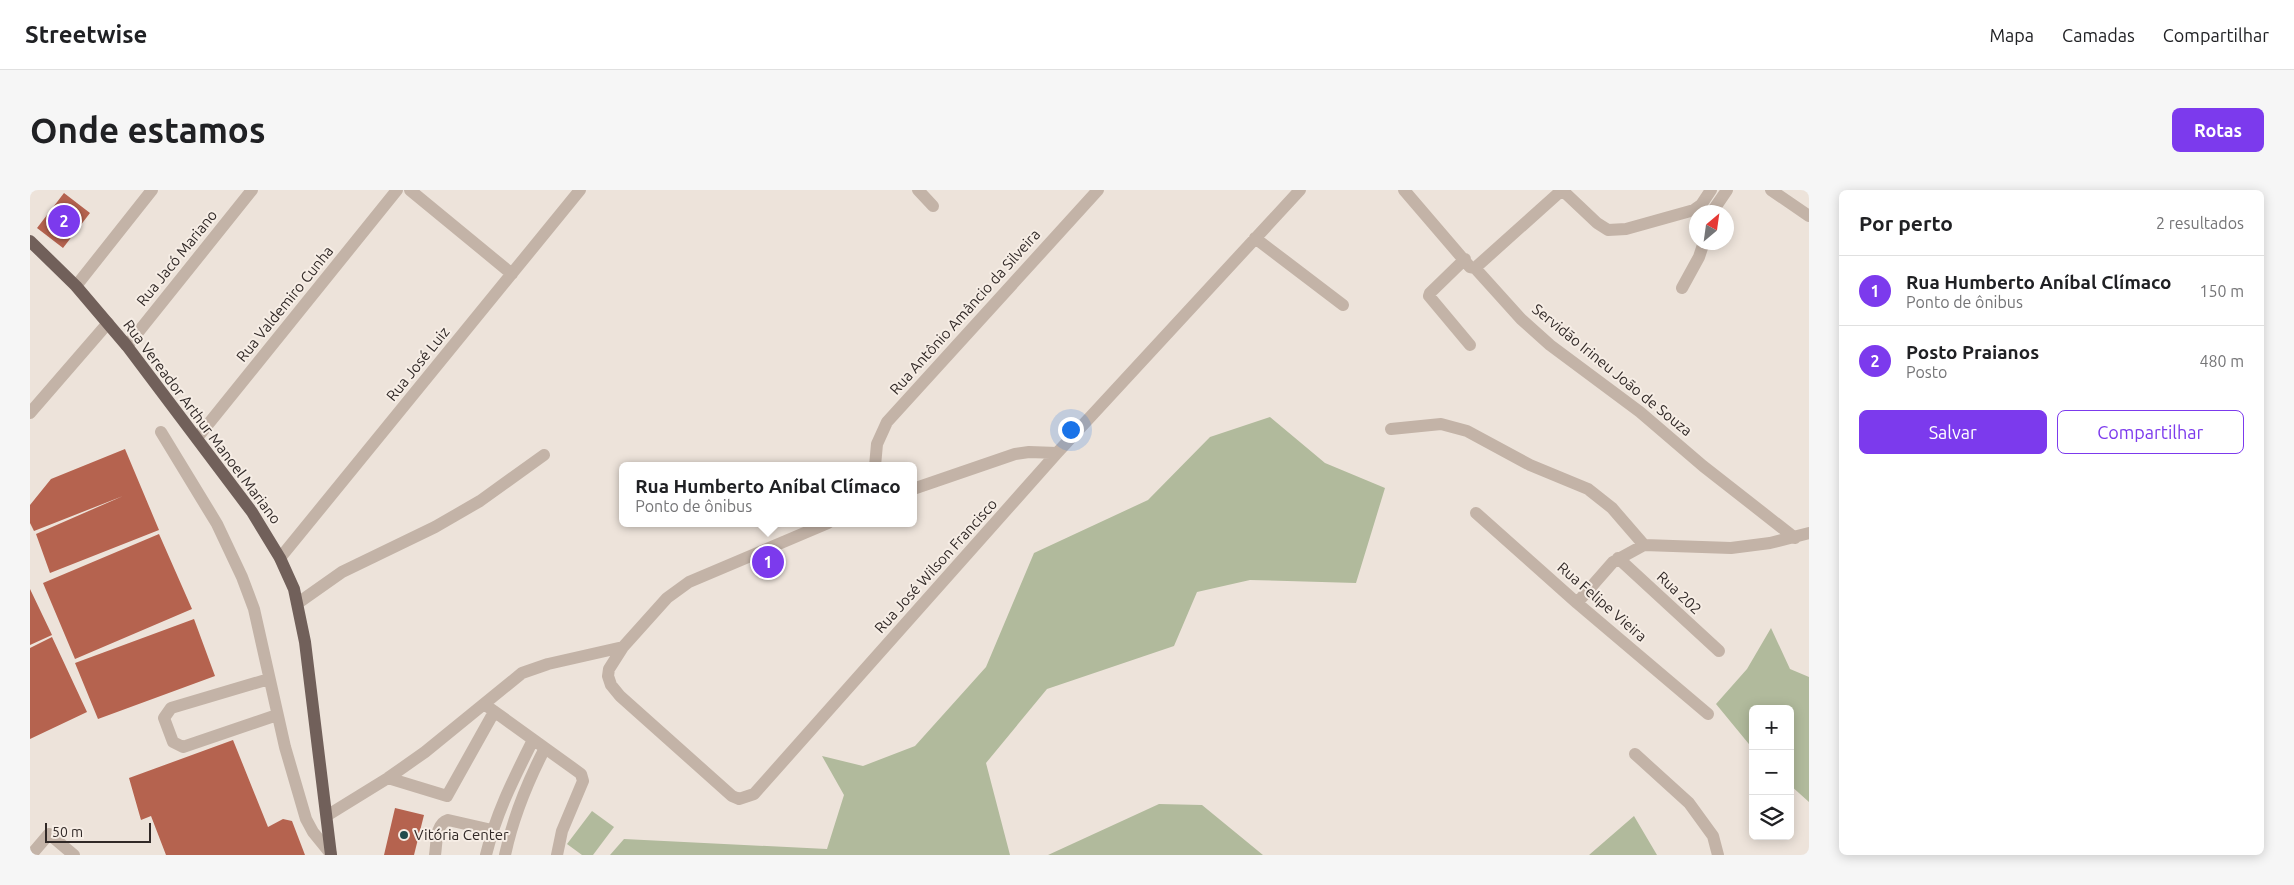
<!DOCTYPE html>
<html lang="pt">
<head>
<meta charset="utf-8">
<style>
  body { margin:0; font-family:Ubuntu,sans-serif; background:#f6f6f6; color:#202124 }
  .controls { position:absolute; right:15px; bottom:15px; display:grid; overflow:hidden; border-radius:8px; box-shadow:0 2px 12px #0003 }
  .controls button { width:45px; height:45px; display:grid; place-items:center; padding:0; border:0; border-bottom:1px solid #e0e0e0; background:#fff; color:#202124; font:25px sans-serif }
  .compass { position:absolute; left:1659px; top:15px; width:45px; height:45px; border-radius:50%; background:#fff; box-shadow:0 2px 12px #0003; rotate:29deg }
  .scale { position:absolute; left:15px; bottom:12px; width:106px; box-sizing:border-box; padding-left:5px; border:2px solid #312927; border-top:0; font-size:14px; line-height:18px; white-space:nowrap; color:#312927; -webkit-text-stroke:4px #f6ede5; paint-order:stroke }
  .you { position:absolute; left:1040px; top:239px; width:18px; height:18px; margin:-12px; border:4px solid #fff; border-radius:50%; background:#1a73e8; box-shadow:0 0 0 8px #1a73e833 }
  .badge { display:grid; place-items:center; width:32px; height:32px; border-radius:50%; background:#7c3aed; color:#fff; font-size:16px; font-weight:700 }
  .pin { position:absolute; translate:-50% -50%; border:2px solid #fff; box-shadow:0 1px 5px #0006 }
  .popup { position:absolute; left:589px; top:272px; width:298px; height:65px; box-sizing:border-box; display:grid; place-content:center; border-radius:8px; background:#fff; filter:drop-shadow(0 1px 4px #0005); font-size:16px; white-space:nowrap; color:#757577 }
  .popup b { font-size:19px; color:#202124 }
  .popup::after { content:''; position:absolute; left:50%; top:100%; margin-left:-10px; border:10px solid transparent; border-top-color:#fff }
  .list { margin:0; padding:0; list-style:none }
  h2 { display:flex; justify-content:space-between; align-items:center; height:65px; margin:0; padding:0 20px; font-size:21px }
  h2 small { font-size:16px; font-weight:400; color:#757577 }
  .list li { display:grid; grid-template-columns:32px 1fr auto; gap:15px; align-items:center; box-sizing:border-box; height:70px; padding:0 20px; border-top:1px solid #e0e0e0 }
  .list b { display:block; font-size:19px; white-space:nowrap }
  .list p { margin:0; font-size:16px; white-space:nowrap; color:#757577 }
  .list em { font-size:16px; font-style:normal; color:#757577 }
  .actions { display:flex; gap:10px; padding:15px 20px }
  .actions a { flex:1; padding:11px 0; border:1px solid #7c3aed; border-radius:8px; text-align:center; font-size:18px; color:#7c3aed }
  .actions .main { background:#7c3aed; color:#fff }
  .icon { flex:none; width:28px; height:28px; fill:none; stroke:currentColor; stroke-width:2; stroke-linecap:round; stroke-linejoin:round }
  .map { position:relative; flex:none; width:1779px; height:665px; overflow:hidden; border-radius:8px }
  header { display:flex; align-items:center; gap:30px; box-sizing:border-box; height:70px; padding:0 25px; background:#fff; border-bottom:1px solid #e0e0e0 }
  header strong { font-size:24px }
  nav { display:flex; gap:28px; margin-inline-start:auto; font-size:18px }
  .intro { display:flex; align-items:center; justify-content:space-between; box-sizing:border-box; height:120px; padding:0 30px }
  h1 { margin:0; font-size:35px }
  .button { padding:12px 22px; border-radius:8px; background:#7c3aed; color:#fff; font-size:18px; font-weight:700 }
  main { display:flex; gap:30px; padding:0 30px }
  aside { flex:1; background:#fff; border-radius:8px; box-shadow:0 2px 12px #0003 }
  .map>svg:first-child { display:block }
  .green { fill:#b1ba9c }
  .building { fill:#b5634f }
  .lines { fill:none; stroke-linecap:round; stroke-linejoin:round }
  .minor { stroke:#c3b3a7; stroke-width:12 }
  .major { stroke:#71605a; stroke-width:12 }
  .poi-dot { fill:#224c4d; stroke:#f6ede5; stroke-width:2 }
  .labels { text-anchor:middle; stroke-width:4; stroke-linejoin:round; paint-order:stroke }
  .street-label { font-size:15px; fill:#312927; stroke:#f6ede5 }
  .poi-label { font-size:15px; fill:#312927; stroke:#f6ede5; text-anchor:start }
</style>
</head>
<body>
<header>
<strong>Streetwise</strong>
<nav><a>Mapa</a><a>Camadas</a><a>Compartilhar</a></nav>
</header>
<div class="intro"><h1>Onde estamos</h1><a class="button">Rotas</a></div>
<main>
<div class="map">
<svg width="1779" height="665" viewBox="0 0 1779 665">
  <rect width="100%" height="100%" fill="#ede3da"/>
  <!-- green -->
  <path class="green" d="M1240 227 1295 273 1355 298 1326 393 1220 390 1167 402 1144 456 1017 499 956 573 980 665H580L594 649 797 659 814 605 792 566 833 576 885 556 956 477 1004 363 1118 310 1180 247Z
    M1741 438 1760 479 1779 487V612L1760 595V519H1723V559L1686 514 1717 479Z
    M1129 614 1172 615 1233 665H1018Z
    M562 621 584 637 563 665H552L537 654Z
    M1604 626 1627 665H1559Z"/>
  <!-- building -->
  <path class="building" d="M34 3 60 23 33 58 7 38Z
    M95 259 129 340 20 383 6 344 93 306 4 341 0 333V315L21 289Z
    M129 344 162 419 45 469 13 393Z
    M0 399 22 445 0 455Z
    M164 429 185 486 68 529 45 473Z
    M22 447 57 522 0 549V458Z
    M203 550 238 637 253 629 262 631 275 665H136L121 626 111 630 99 588Z
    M365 618 394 625 384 665H354Z"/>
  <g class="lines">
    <!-- minor -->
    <path class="minor" d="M380 0 482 84
      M888 0 903 16
      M1374 0 1440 77 1445 78 1491 129 1520 155 1610 222 1673 276 1765 348
      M1532 0 1567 33 1578 40 1596 39 1664 20 1671 15 1681 0
      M1741 0 1779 26
      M1682 22 1697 0
      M1225 48 1313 115
      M1435 69 1400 103 1399 106 1440 155
      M1445 78 1532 0
      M46 96 122 0
      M1652 98 1669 67 1674 52
      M97 156 222 0
      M0 223 78 133
      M1361 239 1411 234 1437 241 1500 275 1558 299 1582 318 1614 355
      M131 242 187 334 212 387 224 419 255 557 276 629 283 642 301 664
      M167 248 367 0
      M845 276 847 254 857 232 1068 0
      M883 299 985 264 999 262 1027 263
      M1446 323 1547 413 1678 524
      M798 333 659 392 637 408 593 457 579 479 578 486 581 495 590 506 702 606 709 609 724 604 1027 263 1270 0
      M250 368 550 0
      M1588 368 1689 461
      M268 413 312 382 405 337 450 311 514 265
      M1547 413 1583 372 1614 355 1701 358 1740 353 1779 343
      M239 489 141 518 134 528 143 552 153 557 247 525
      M454 514 551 584 553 591 532 641 527 665
      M1605 564 1659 613 1683 646 1688 665
      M358 588 417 606 464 522
      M298 625 358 588 395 562 492 483 518 474 593 457
      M1 665 19 644 44 665
      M405 665C407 653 405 634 418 630L462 640
      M456 665C466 623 484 588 503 550
      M475 665C483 627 497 593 515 558"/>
    <!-- major -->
    <path class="major" d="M0 51 46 96 97 156 222 322 250 368 264 399 275 452 301 665"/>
  </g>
  <!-- markers -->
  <circle class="poi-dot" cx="374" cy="645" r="5"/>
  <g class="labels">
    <!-- street labels -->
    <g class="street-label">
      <text transform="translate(147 68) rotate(-51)" y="5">Rua Jacó Mariano</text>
      <text transform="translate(255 114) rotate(-51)" y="5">Rua Valdemiro Cunha</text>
      <text transform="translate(935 122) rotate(-48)" y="5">Rua Antônio Amâncio da Silveira</text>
      <text transform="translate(388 174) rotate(-51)" y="5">Rua José Luiz</text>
      <text transform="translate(1582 180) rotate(39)" y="5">Servidão Irineu João de Souza</text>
      <text transform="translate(172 232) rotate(53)" y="5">Rua Vereador Arthur Manoel Mariano</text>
      <text transform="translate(906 376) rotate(-48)" y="5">Rua José Wilson Francisco</text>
      <text transform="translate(1649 403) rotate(43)" y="5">Rua 202</text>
      <text transform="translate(1572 412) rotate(41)" y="5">Rua Felipe Vieira</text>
    </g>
    <!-- poi labels -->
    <g class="poi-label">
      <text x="384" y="650">Vitória Center</text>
    </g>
  </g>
</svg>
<div class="controls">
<button>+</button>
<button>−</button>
<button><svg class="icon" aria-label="layers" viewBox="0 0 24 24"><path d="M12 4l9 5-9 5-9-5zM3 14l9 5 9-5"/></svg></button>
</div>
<svg class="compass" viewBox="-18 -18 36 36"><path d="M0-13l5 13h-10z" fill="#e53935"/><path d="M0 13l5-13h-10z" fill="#757577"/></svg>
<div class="scale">50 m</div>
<div class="you"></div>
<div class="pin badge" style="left:738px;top:372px">1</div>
<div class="popup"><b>Rua Humberto Aníbal Clímaco</b>Ponto de ônibus</div>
<div class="pin badge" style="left:34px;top:31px">2</div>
</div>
<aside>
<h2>Por perto<small>2 resultados</small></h2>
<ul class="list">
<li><span class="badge">1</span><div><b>Rua Humberto Aníbal Clímaco</b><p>Ponto de ônibus</p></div><em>150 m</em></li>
<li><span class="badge">2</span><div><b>Posto Praianos</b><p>Posto</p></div><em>480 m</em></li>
</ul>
<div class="actions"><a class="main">Salvar</a><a>Compartilhar</a></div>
</aside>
</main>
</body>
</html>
